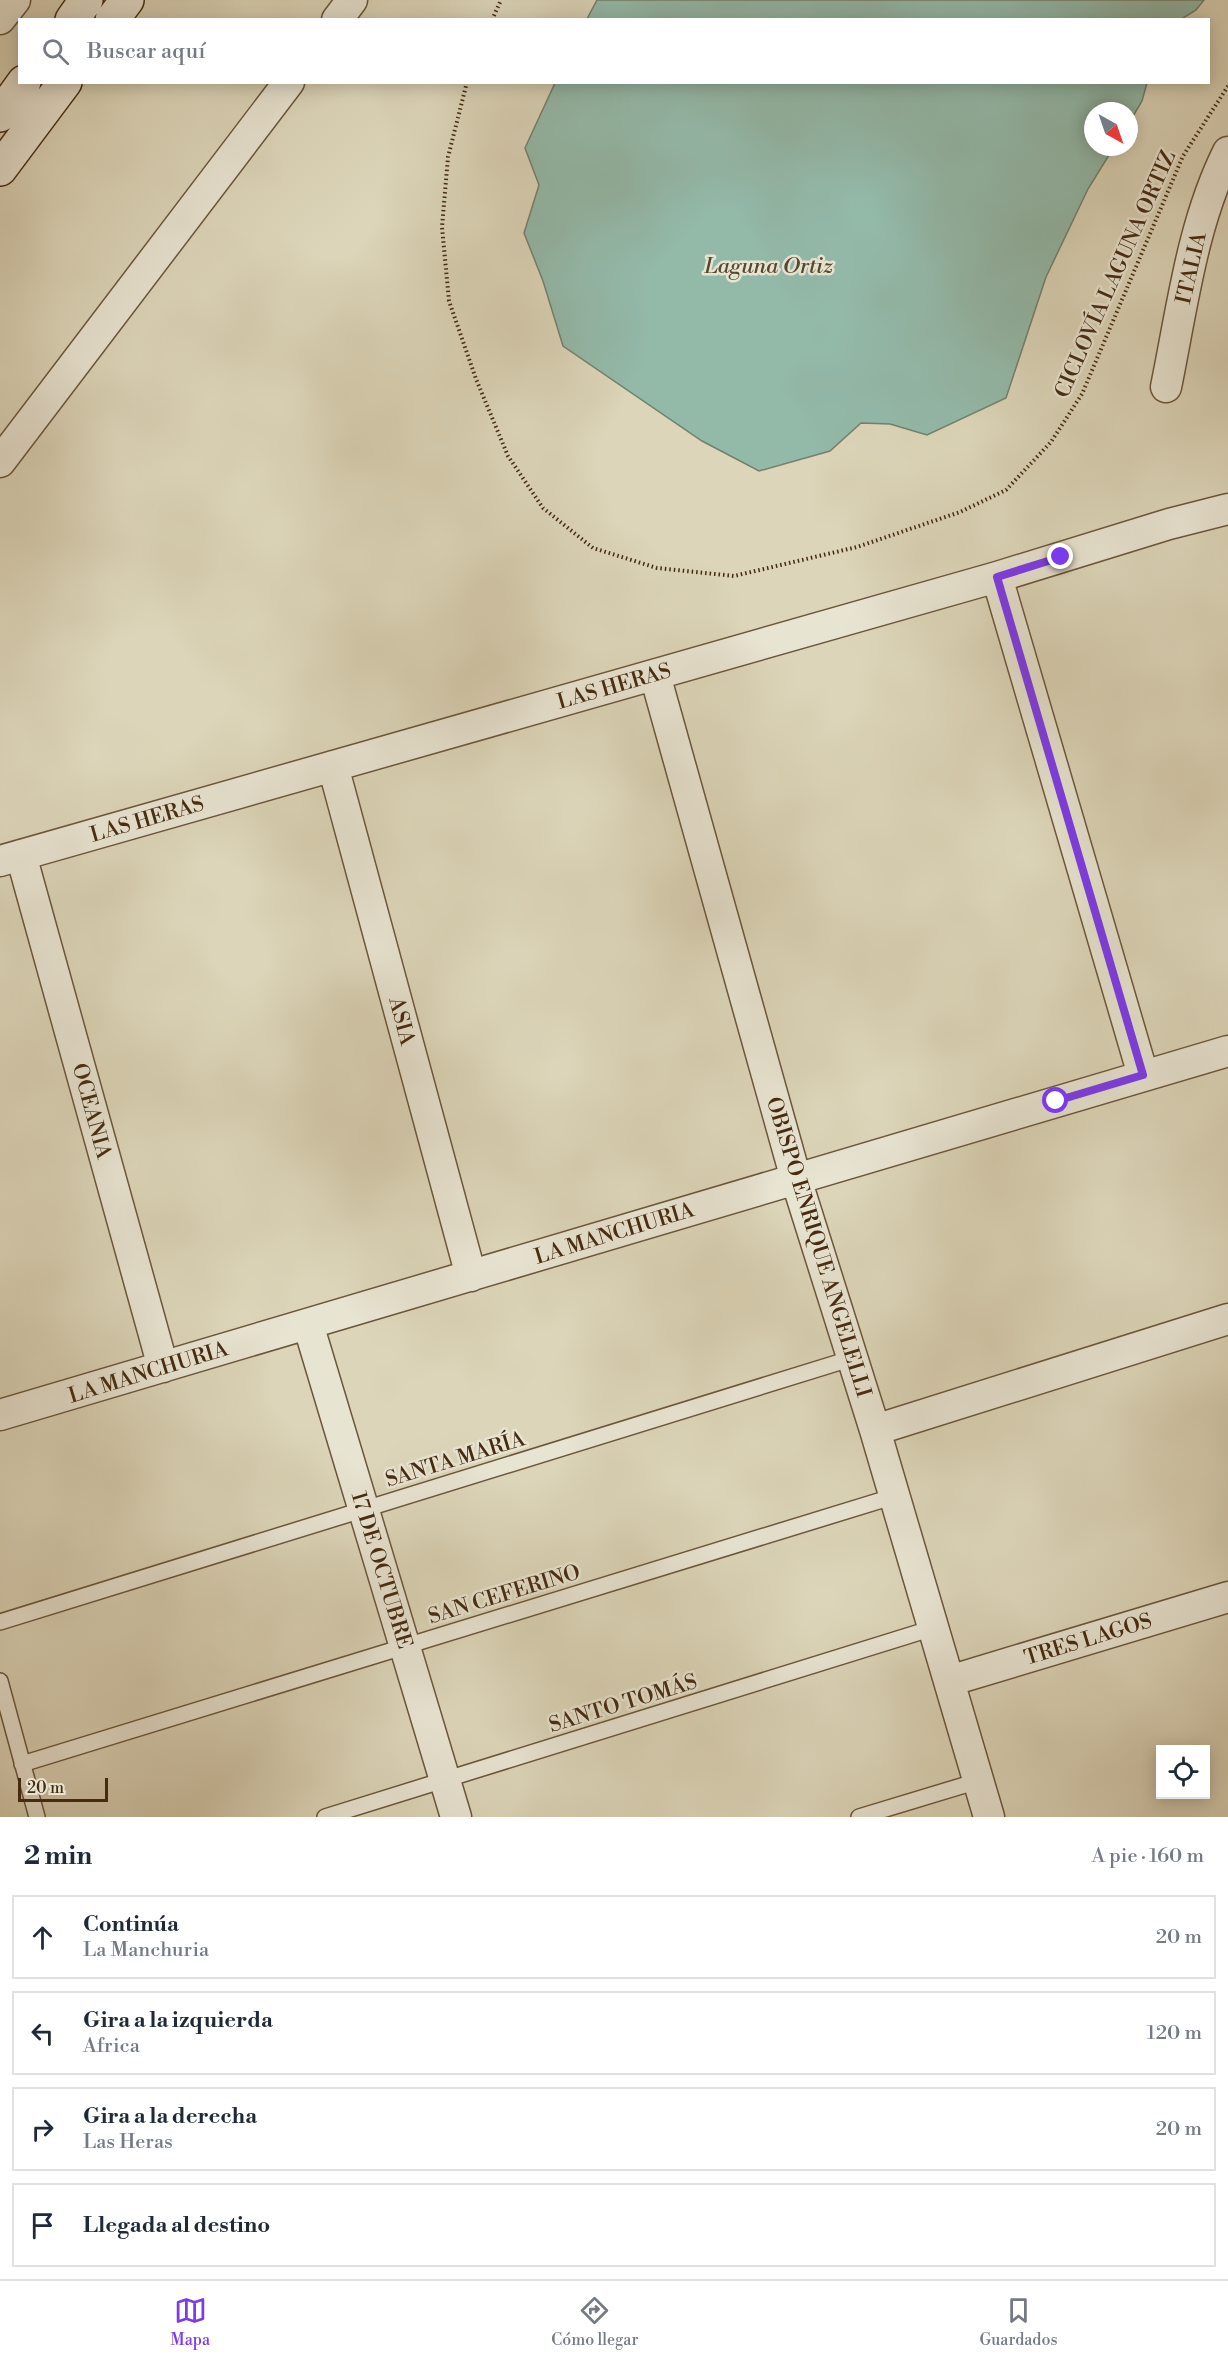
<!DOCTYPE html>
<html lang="es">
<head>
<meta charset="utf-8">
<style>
  body { margin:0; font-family:"Libre Bodoni",serif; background:#f2f2f3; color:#1f2937 }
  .controls { position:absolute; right:18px; bottom:18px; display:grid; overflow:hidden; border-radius:0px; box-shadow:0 3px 15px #0003 }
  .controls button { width:54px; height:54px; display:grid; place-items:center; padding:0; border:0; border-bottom:2px solid #e0e1e3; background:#fff; color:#1f2937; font:30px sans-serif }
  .compass { position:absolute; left:1084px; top:102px; width:54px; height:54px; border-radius:50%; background:#fff; box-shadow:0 3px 15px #0003; rotate:140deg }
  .scale { position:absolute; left:18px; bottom:15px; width:90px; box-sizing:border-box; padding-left:6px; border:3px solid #462b11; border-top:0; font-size:16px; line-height:21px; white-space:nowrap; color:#462b11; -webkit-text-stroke:4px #e8e4d2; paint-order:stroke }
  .stop { position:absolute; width:18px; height:18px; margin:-14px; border:4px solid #7c3aed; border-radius:50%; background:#fff }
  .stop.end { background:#7c3aed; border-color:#fff; box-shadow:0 2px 6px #0008 }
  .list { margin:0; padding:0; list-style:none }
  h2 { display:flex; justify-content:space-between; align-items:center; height:78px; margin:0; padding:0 24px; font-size:26px }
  h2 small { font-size:20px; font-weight:400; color:#747a83 }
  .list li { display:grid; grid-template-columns:39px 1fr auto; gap:18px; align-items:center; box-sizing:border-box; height:84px; margin:0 12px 12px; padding:0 12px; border:2px solid #e0e1e3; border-radius:0px }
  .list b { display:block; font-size:22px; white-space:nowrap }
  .list p { margin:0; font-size:20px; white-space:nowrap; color:#747a83 }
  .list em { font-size:20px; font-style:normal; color:#747a83 }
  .icon { flex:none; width:33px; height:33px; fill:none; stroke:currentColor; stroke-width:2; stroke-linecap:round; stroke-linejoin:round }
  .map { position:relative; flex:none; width:1228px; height:1817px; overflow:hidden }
  .search { position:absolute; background:#fff; box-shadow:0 3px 15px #0003; left:18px; right:18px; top:18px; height:66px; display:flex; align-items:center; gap:15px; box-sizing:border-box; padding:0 21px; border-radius:0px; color:#747a83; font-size:22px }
  .sheet { height:462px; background:#fff }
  nav { display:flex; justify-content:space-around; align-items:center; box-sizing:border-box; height:84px; border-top:2px solid #e0e1e3; background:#fff; font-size:16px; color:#747a83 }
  nav a { display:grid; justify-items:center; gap:3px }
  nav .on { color:#7c3aed }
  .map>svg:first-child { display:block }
  .water { fill:#93b9a9; stroke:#74806c; stroke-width:1.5 }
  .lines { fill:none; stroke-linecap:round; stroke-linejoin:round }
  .lane-casing { stroke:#6c563b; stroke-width:18 }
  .street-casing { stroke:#6c563b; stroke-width:33 }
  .secondary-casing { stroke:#462b11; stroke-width:36 }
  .path { stroke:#462b11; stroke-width:4; stroke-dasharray:1.5 3; stroke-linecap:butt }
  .lane { stroke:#e8e4d2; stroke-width:15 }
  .street { stroke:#e8e4d2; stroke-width:30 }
  .secondary { stroke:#e8e4d2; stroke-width:33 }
  .route { stroke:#7c3aed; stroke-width:8 }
  .labels { text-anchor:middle; stroke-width:5; stroke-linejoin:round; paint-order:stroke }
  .street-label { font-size:21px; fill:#462b11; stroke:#e8e4d2 }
  .water-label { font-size:22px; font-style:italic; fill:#55472f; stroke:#e8e4d2 }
</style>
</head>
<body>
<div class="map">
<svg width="1228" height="1817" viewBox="0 0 1228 1817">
  <rect width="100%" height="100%" fill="#dcd5b9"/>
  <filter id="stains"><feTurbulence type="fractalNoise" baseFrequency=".00333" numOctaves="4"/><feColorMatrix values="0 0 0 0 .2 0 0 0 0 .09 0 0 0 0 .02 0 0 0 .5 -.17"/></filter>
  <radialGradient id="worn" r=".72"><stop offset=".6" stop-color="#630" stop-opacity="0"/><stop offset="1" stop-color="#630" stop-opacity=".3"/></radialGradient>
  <!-- water -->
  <path class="water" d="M597 0H1204L1196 10 1180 20 587 19Z
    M555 83V82L1147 83 1142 101 1129 123V111H1093V147H1114L1088 189 1046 277 1006 398 927 435 890 424 861 423 830 451 759 471 702 441 563 346 543 281 524 233 539 185 525 148Z"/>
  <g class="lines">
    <defs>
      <path id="lane" d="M0 1622 853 1358
        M0 1681 37 1817
        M22 1764 895 1496
        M325 1817 933 1628
        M859 1817 978 1781"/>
      <path id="street" d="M0 19 15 0
        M337 20 352 0
        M1166 387C1182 309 1192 224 1228 152
        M0 462 289 82
        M997 577 1143 1075
        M655 675 796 1179 875 1430 989 1817
        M333 766 471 1276
        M21 855 163 1367
        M0 861 997 577 1169 524 1228 509
        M308 1324 456 1817
        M0 1415 1228 1051
        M875 1430 1228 1319
        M949 1681 1228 1597"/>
      <path id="secondary" d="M72 20 86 0
        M112 20 127 0
        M0 115 24 82
        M0 169 65 82"/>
    </defs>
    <!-- lane casing -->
    <use href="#lane" class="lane-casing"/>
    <!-- street casing -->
    <use href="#street" class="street-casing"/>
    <!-- secondary casing -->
    <use href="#secondary" class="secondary-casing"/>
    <!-- path -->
    <path class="path" d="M492 20 501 0
      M467 82 448 157 442 227 449 301 476 379 508 456 543 508 593 548 657 568 734 576 857 547 960 512 1006 490 1051 442 1082 394 1183 156 1228 86"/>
    <!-- lane -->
    <use href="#lane" class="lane"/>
    <!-- street -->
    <use href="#street" class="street"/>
    <!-- secondary -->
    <use href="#secondary" class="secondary"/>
  </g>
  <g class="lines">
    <!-- route -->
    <path class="route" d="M1056 1101 1143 1075 997 577 1061 557"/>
  </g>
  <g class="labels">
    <!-- street labels -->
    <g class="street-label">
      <text transform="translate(1191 268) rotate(-77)" y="7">ITALIA</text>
      <text transform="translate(1115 274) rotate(-66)" y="7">CICLOVÍA LAGUNA ORTIZ</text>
      <text transform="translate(614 686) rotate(-16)" y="7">LAS HERAS</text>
      <text transform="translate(147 819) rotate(-16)" y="7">LAS HERAS</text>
      <text transform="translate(402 1021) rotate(75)" y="7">ASIA</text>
      <text transform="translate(92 1111) rotate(75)" y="7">OCEANIA</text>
      <text transform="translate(614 1233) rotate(-17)" y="7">LA MANCHURIA</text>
      <text transform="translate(819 1247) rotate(73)" y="7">OBISPO ENRIQUE ANGELELLI</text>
      <text transform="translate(148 1372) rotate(-17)" y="7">LA MANCHURIA</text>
      <text transform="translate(455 1459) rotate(-17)" y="7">SANTA MARÍA</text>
      <text transform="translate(382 1570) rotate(73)" y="7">17 DE OCTUBRE</text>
      <text transform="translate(504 1594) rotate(-17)" y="7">SAN CEFERINO</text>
      <text transform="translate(1088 1639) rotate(-17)" y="7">TRES LAGOS</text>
      <text transform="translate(623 1703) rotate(-17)" y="7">SANTO TOMÁS</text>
    </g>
    <!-- water labels -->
    <g class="water-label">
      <text x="769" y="273">Laguna Ortiz</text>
    </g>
  </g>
  <rect width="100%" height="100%" filter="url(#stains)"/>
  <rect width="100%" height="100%" fill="url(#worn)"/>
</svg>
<div class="controls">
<button><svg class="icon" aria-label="locate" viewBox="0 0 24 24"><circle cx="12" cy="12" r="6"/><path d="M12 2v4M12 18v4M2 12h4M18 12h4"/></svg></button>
</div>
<svg class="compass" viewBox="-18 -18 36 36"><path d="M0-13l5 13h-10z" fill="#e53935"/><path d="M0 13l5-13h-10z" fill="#747a83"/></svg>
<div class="scale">20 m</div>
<div class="stop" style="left:1056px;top:1101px"></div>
<div class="stop end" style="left:1061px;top:557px"></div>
<div class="search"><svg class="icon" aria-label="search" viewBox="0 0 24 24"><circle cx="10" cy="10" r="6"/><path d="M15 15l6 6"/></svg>Buscar aquí</div>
</div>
<section class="sheet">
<h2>2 min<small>A pie · 160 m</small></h2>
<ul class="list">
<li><svg class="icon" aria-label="ahead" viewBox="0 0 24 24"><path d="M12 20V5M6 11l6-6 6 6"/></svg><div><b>Continúa</b><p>La Manchuria</p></div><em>20 m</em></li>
<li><svg class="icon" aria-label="left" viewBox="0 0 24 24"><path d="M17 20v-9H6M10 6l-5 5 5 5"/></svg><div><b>Gira a la izquierda</b><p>Africa</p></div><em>120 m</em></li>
<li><svg class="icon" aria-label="right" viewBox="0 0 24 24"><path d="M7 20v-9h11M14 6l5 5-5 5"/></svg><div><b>Gira a la derecha</b><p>Las Heras</p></div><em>20 m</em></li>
<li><svg class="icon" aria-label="arrive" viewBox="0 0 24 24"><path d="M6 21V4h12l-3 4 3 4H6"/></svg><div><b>Llegada al destino</b></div></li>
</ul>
</section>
<nav>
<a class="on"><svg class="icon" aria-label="map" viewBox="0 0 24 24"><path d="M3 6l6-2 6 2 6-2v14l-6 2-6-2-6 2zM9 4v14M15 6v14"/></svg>Mapa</a>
<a><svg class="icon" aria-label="directions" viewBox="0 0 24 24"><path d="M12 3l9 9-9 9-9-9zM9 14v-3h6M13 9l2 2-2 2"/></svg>Cómo llegar</a>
<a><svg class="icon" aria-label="saved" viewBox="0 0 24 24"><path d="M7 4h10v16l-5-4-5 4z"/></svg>Guardados</a>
</nav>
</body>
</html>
